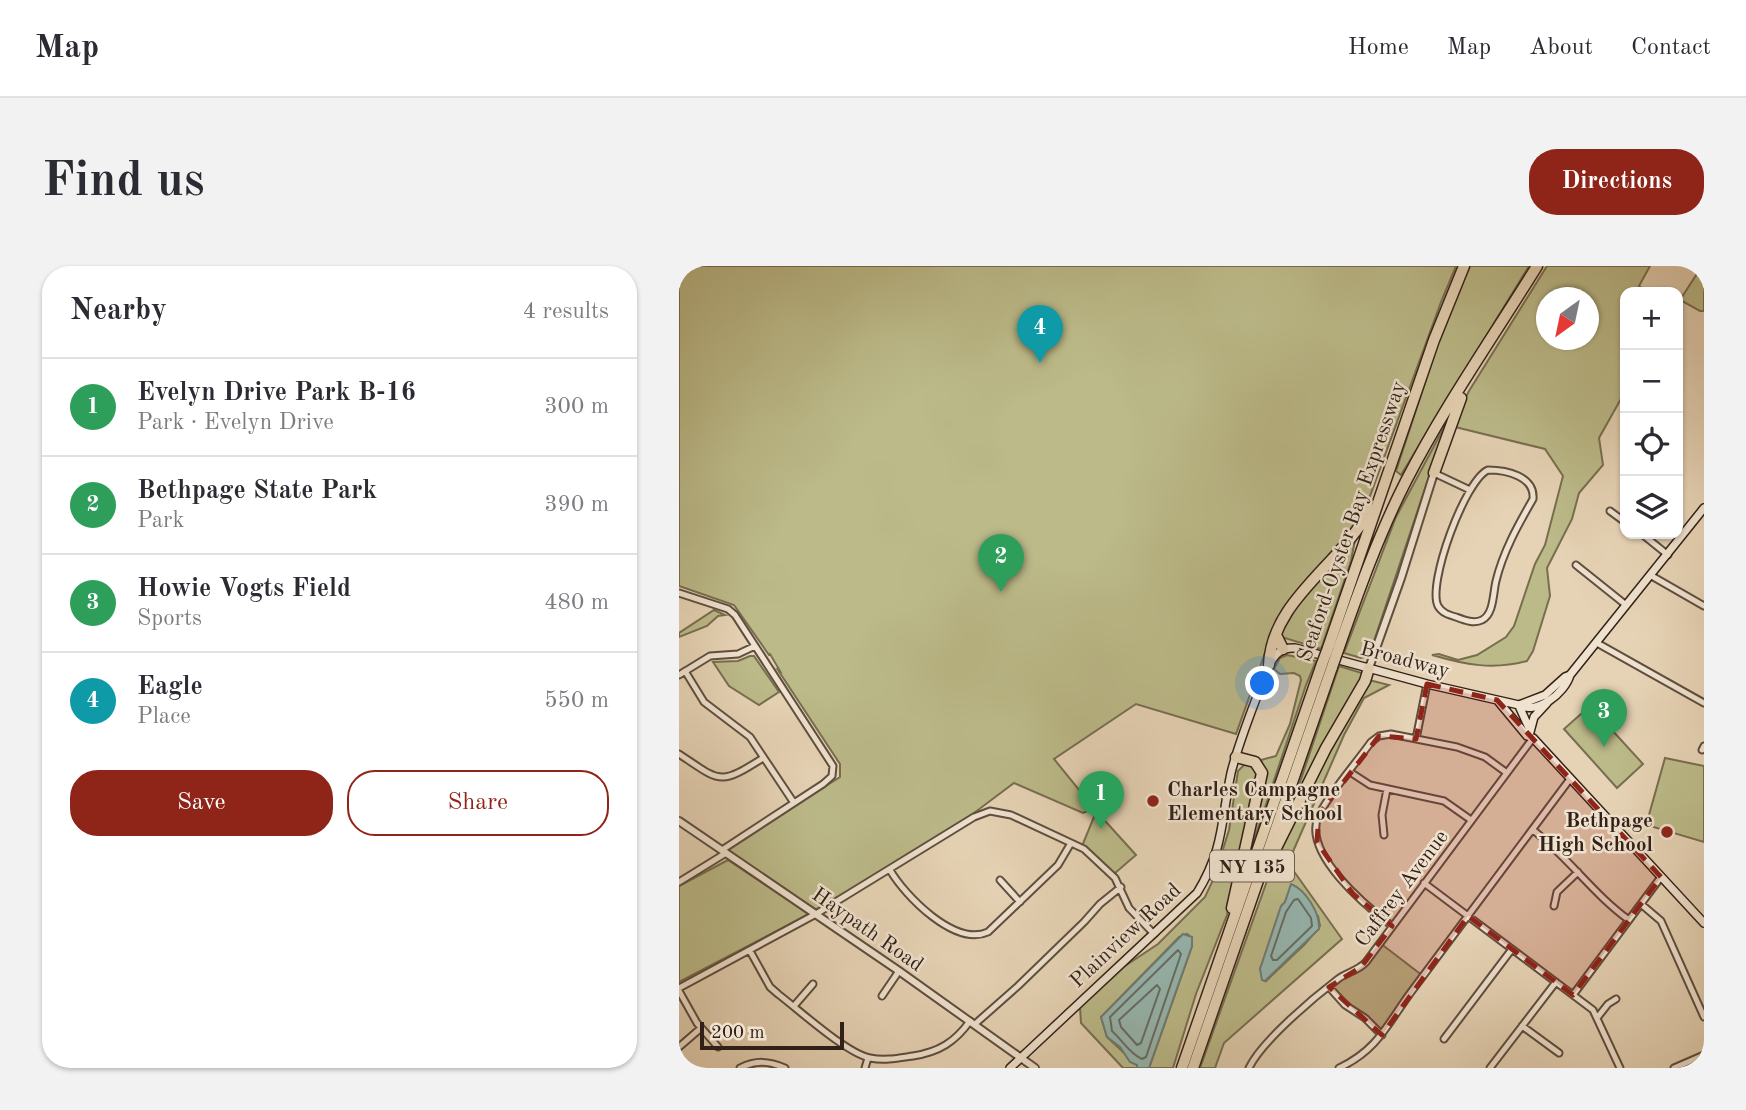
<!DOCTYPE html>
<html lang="en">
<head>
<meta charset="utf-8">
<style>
  body { margin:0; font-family:"Old Standard TT",serif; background:#f2f2f3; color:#2b2b33 }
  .controls { position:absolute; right:21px; top:21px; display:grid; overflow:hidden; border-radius:14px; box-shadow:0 2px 5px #0004 }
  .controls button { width:63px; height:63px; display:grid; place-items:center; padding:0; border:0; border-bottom:2px solid #e1e1e2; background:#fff; color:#2b2b33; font:35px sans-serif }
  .compass { position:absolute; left:857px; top:21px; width:63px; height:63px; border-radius:50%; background:#fff; box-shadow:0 2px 5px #0004; rotate:213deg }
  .scale { position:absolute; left:21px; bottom:18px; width:144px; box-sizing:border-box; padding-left:7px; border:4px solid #322118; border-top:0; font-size:19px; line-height:24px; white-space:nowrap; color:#322118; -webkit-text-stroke:5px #efe2cf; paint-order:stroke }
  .you { position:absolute; left:584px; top:418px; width:24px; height:24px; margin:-18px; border:5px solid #fff; border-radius:50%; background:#1a73e8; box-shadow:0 0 0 10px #1a73e833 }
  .badge { display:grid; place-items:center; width:46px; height:46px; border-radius:50%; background:#8f2418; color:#fff; font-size:23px; font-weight:700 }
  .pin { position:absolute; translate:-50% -58px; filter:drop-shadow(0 2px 4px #0008) }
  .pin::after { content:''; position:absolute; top:37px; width:24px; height:21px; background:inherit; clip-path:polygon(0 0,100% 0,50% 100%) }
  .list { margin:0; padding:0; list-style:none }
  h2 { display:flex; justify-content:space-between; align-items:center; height:91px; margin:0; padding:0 28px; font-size:30px }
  h2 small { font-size:23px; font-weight:400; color:#7c7c81 }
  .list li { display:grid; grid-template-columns:46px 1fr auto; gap:21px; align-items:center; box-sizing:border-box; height:98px; padding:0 28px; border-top:2px solid #e1e1e2 }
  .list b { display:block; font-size:26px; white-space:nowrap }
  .list p { margin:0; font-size:23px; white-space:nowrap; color:#7c7c81 }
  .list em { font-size:23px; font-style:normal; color:#7c7c81 }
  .actions { display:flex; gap:14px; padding:21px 28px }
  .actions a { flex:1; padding:16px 0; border:2px solid #8f2418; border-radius:28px; text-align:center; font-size:24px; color:#8f2418 }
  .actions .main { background:#8f2418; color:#fff }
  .icon { flex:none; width:38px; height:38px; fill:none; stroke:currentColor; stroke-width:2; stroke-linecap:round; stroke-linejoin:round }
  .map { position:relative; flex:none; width:1025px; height:802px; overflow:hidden; border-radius:28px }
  header { display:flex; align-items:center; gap:42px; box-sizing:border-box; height:98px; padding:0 35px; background:#fff; border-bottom:2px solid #e1e1e2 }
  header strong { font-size:33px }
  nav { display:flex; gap:38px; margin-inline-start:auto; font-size:24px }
  .intro { display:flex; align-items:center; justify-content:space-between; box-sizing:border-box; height:168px; padding:0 42px }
  h1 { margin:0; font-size:49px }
  .button { padding:18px 32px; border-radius:28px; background:#8f2418; color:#fff; font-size:24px; font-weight:700 }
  main { display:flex; gap:42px; padding:0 42px }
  aside { flex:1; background:#fff; border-radius:28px; box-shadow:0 2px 5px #0004 }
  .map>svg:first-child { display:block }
  .green { fill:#bcba89; stroke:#776e50; stroke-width:2; fill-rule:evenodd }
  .water { fill:#96b7b1; stroke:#6e7b74; stroke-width:2 }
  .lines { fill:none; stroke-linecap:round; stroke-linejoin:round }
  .shore { stroke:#646c64; stroke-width:2 }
  .minor-casing { stroke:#5f4e3f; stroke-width:9 }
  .tertiary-casing { stroke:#5f4e3f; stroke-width:10 }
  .secondary-casing { stroke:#322118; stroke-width:10 }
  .motorway-casing { stroke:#322118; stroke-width:13 }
  .minor { stroke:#efe2cf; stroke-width:5 }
  .tertiary { stroke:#efe2cf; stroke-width:6 }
  .secondary { stroke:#efe2cf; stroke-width:7 }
  .motorway { stroke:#e6d3b5; stroke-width:10 }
  .motorway-bridge-casing { stroke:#322118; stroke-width:13; stroke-linecap:butt }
  .motorway-bridge { stroke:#e6d3b5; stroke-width:10 }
  .marked { fill:#8f2418; fill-opacity:0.2; stroke:#8f2418; stroke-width:5; stroke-dasharray:14 9; stroke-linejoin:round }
  .poi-dot { fill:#8f2418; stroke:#efe2cf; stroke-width:2.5 }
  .labels { text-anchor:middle; stroke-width:5; stroke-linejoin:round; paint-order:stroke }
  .shield { fill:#efe2cf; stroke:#6b5b4f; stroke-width:2 }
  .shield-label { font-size:19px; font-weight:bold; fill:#322118 }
  .street-label { font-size:21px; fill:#322118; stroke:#efe2cf }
  .poi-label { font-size:21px; font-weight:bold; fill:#322118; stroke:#efe2cf; text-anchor:start }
</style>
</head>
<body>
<header>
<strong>Map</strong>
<nav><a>Home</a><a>Map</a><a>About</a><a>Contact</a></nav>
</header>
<div class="intro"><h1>Find us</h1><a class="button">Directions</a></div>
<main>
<aside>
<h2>Nearby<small>4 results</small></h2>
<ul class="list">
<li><span class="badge" style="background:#2e9e5b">1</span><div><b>Evelyn Drive Park B-16</b><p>Park · Evelyn Drive</p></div><em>300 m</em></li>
<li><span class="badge" style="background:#2e9e5b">2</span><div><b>Bethpage State Park</b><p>Park</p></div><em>390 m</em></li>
<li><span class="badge" style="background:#2e9e5b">3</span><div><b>Howie Vogts Field</b><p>Sports</p></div><em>480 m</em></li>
<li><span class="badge" style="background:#0f9aa8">4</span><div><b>Eagle</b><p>Place</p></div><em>550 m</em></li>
</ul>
<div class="actions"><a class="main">Save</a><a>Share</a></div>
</aside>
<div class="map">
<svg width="1025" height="802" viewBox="0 0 1025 802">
  <rect width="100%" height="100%" fill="#e6d3b5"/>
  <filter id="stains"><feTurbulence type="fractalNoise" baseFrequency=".00286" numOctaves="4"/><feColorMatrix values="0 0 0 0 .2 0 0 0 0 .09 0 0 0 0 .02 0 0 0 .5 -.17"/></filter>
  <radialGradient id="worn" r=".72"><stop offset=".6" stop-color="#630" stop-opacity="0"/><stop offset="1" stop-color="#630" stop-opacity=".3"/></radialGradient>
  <!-- green -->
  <path class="green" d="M0 0H777L762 36 683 252 595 362 557 468 457 438 375 493 418 546 457 589 435 608 412 585 403 580 417 546 411 544 404 547 335 517 295 547 214 599 136 644 48 583 161 511V498L99 404 101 405 91 388 90 389 55 339 0 320Z
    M791 0H850L722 209 717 205 768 50Z
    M868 0H971L960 20 968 26H946V103L942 109 943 131 920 172 924 199 900 227 893 253 868 302 871 330 854 385 848 395C814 404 787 399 753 389L760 388 779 394 798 389 827 371 835 360 856 298 866 279 884 210 866 183 776 161 779 147 790 125ZM867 32H909V74H867Z
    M1023 0H1025V45H1021L1001 34Z
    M769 154 690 390 682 392 665 387 717 251Z
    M676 274 672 295 642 383 599 370 612 345Z
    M35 344 46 349 39 350 28 360 0 371V367Z
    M608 389 637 395 627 419 566 601 586 505 582 494 597 490 611 458 622 414 621 410 615 407 601 408 595 403 601 392Z
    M71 390H75L100 426 80 439 50 420 34 396 59 395Z
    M660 400 686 408 614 539V537Z
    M690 414 710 419 685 432 665 469 609 597 663 673 545 777 536 802H521L602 576ZM609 628 639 650 641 660 626 678 587 715 581 703Z
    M911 440 964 498 938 522 885 463Z
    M986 492 1025 500V576L971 560 968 556Z
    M567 497 577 503 578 511 548 649 517 728 494 802H470L513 680V672L508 668 500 671 422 751 428 771 458 799V802H444L402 757 401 741 431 710 479 678 526 631 535 612 550 564 559 505Z
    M49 594 130 648 0 716V620Z
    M701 677 744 710 703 769 672 744 650 721 678 703Z"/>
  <!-- water -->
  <path class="water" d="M612 618C627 624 641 647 640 663L586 715 583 714 581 703 602 640 606 636Z
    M504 668 513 671V680L470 802H458V799L451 796 441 781 428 771 422 751Z"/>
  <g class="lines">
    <!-- shore -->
    <path class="shore" d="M619 633 632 652 633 660 598 694H594L592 690 607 646 615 634Z
      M499 684 502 688 467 791 463 793C450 787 444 775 433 765L431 751Z
      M478 719 481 723 462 777 458 779 442 761 440 754Z"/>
    <defs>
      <path id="minor" d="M809 204C827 204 856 210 854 233 839 259 824 286 817 315 814 327 815 348 803 354 795 358 785 354 777 351 770 349 763 347 759 340 748 318 786 214 809 204Z
        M755 207 791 224
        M931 245 946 256
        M963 268 989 289
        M897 299 947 339
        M971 309 1025 340
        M0 327 49 343 56 349 154 500 153 510 144 518 43 584
        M918 377 1025 437
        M6 405 25 436 71 471 115 537
        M0 409 31 390 59 388 76 380
        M737 473 748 418
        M1023 484 1025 480
        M0 488C42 516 40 520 84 492
        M671 506 691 519 765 535 792 554
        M854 564C889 591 914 628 950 654
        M705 569 703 549 708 523
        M211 604C226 630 276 681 309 666L379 599 392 577
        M321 614 341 636
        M0 616 47 587
        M745 617 914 744 941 802
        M962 638 982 655 1025 751
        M875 640 878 626 899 606
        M713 660C687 640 624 588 639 551 648 530 678 496 692 476L700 470 712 468 778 481 806 491 828 507
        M71 685 91 721 99 728C120 744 167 787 191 792 206 795 220 792 234 790 260 786 276 776 291 755
        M650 721 666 739 686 752 703 769
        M0 722 137 648 295 551 311 545 332 549 405 583 436 612 450 642 475 668
        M0 725 18 757 39 781
        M894 729 982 611
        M203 730 220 705
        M115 740 134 718
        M918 752 929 738 937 733
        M296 758 339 720 405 656 421 638 442 621
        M843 760 880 787
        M765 773 833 683
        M0 781 22 762
        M61 802C77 794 90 795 106 802
        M186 802 189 792
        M570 802C583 775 634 732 659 713 668 706 679 705 687 696L854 472
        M660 802C699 784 709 757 732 726L891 513
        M811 802 877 716
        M995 802 1025 789"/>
      <path id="tertiary" d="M690 402 722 312 755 207
        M0 555 220 705 356 802"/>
      <path id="secondary" d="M819 435 848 470 854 472 1025 657
        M840 439 866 429 886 411 891 409
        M840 440 851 464
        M851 466 855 451 868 437
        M331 802 518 627C545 583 542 555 552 507 561 471 577 434 590 399 596 388 603 381 616 382L748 418 840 439C858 449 886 427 891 409L1025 242"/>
      <path id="motorway" d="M755 207 782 132
        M597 369 604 383
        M649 382 755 74 785 0
        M659 384C679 327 699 270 727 215 765 141 814 71 858 0
        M590 399C593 333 663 298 691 243
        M596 584 647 482 686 415 690 402
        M553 642 583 507 576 496 557 491
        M503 802 643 398
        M514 802 653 401"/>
    </defs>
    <!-- minor casing -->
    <use href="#minor" class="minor-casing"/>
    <!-- tertiary casing -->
    <use href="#tertiary" class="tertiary-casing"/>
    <!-- secondary casing -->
    <use href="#secondary" class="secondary-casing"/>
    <!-- motorway casing -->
    <use href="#motorway" class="motorway-casing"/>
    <!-- minor -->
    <use href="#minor" class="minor"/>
    <!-- tertiary -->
    <use href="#tertiary" class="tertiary"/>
    <!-- secondary -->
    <use href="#secondary" class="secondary"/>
    <!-- motorway -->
    <use href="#motorway" class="motorway"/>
    <defs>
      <path id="motorway-bridge" d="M643 398 649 382
        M653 401 659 384"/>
    </defs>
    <!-- motorway-bridge casing -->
    <use href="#motorway-bridge" class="motorway-bridge-casing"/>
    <!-- motorway-bridge -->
    <use href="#motorway-bridge" class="motorway-bridge"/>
  </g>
  <!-- marked area -->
  <path class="marked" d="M748 418 818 434 982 611 894 729 789 650 703 769 650 721 682 701 713 660 674 628 638 576 640 548 700 470 737 473Z"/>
  <!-- markers -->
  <g class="poi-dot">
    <circle cx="474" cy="535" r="7"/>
    <circle cx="988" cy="566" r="7"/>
  </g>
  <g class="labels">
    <!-- shield labels -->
    <rect class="shield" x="531" y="584.5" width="84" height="31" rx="5"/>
    <g class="shield-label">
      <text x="573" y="607">NY 135</text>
    </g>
    <!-- street labels -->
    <g class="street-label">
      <text transform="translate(672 255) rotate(-71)" y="7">Seaford-Oyster Bay Expressway</text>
      <text transform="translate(726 393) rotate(15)" y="7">Broadway</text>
      <text transform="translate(722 622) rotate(-53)" y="7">Caffrey Avenue</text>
      <text transform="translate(189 663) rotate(35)" y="7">Haypath Road</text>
      <text transform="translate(446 669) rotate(-43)" y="7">Plainview Road</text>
    </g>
    <!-- poi labels -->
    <g class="poi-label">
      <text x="488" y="530">Charles Campagne<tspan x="488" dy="24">Elementary School</tspan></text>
      <text x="974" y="561" text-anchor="end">Bethpage<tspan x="974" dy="24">High School</tspan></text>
    </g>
  </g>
  <rect width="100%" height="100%" filter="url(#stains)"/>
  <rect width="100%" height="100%" fill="url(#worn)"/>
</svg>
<div class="controls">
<button>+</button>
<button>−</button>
<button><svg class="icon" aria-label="locate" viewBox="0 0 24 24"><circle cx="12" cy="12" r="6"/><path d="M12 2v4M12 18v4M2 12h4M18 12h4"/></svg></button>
<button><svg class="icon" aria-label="layers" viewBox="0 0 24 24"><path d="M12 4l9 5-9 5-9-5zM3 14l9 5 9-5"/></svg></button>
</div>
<svg class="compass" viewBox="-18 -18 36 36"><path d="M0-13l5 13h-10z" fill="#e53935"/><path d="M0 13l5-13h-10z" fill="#7c7c81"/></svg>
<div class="scale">200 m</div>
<div class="you"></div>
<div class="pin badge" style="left:422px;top:563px;background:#2e9e5b">1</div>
<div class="pin badge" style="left:322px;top:326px;background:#2e9e5b">2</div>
<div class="pin badge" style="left:925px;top:481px;background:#2e9e5b">3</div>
<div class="pin badge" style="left:361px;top:97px;background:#0f9aa8">4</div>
</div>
</main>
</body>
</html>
